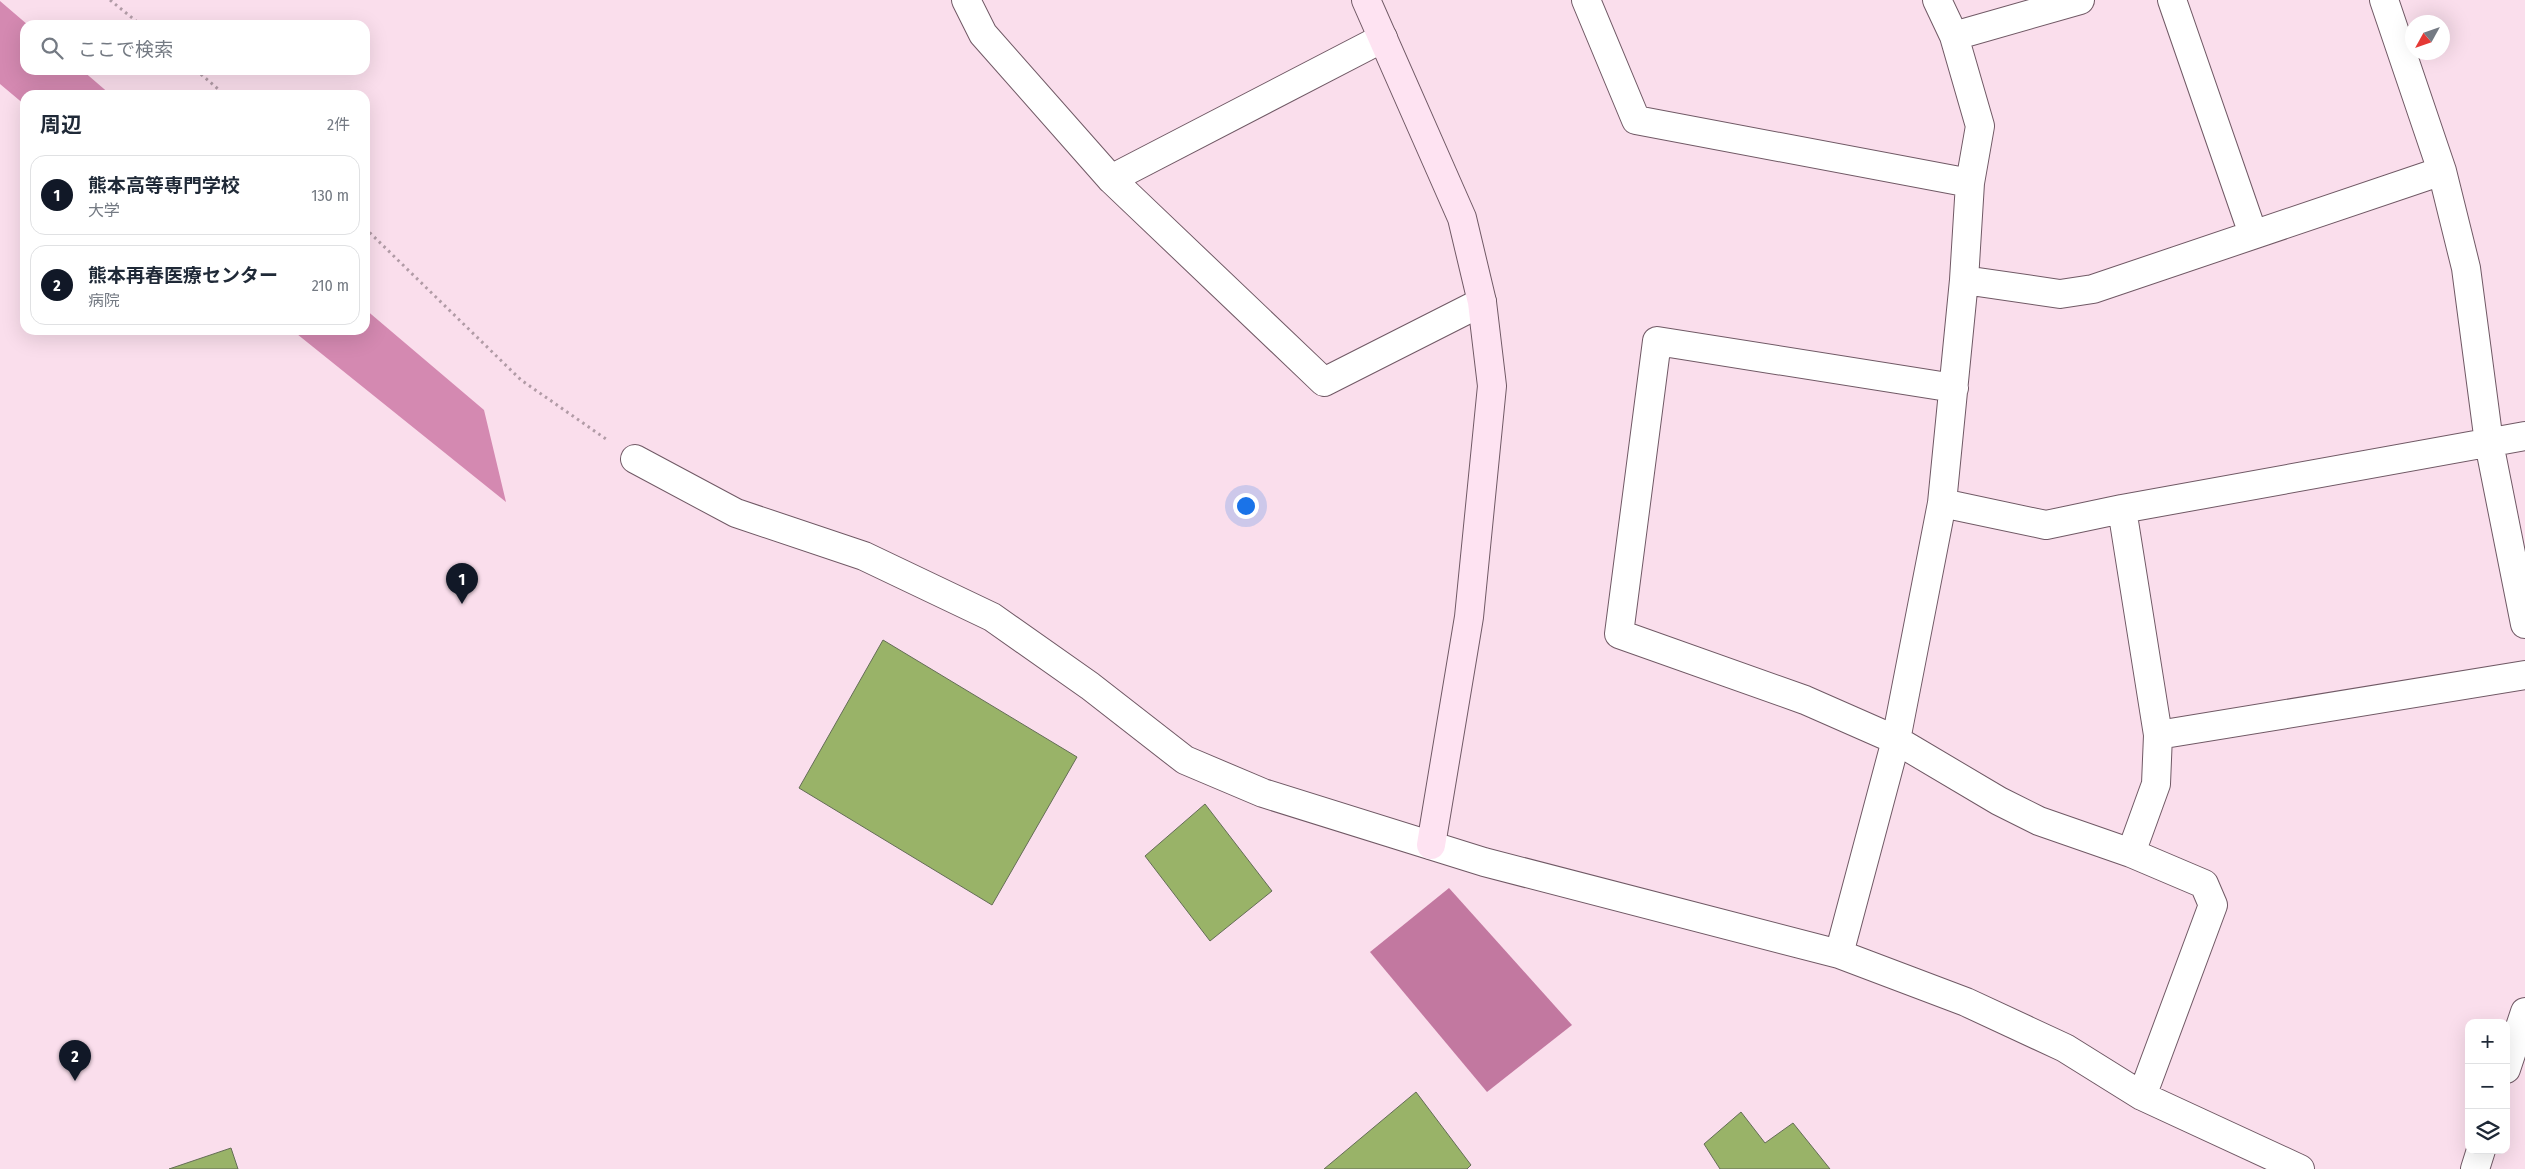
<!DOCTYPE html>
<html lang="ja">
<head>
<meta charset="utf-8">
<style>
  body { margin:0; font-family:"Fira Sans Condensed","Noto Sans JP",sans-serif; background:#f6f6f7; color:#1f2937 }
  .controls { position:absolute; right:15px; bottom:15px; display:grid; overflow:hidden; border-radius:10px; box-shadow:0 5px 20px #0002 }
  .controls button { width:45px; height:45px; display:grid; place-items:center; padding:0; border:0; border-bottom:1px solid #e0e1e3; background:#fff; color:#1f2937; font:25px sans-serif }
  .compass { position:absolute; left:2405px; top:15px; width:45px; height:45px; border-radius:50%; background:#fff; box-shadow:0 5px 20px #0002; rotate:230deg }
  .you { position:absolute; left:1245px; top:505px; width:18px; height:18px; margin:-12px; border:4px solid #fff; border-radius:50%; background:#1a73e8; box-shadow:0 0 0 8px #1a73e833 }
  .badge { display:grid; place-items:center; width:32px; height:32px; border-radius:50%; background:#111827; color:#fff; font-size:16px; font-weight:700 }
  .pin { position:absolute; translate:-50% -41px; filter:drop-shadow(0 1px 2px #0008) }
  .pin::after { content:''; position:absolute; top:26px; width:18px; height:15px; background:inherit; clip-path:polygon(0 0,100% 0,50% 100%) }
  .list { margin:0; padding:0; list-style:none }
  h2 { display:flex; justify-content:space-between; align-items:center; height:65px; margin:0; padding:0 20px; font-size:21px }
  h2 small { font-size:16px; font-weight:400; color:#747a83 }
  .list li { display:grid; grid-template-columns:32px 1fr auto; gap:15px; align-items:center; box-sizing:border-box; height:80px; margin:0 10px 10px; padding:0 10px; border:1px solid #e0e1e3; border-radius:15px }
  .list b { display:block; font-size:19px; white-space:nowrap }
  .list p { margin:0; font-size:16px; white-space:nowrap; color:#747a83 }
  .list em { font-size:16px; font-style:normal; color:#747a83 }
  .icon { flex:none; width:28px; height:28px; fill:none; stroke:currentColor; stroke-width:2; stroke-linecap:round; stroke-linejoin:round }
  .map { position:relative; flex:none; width:2525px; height:1169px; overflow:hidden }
  .search { position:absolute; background:#fff; box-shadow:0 5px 20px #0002; left:20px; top:20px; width:350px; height:55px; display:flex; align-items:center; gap:12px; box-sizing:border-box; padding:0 18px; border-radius:15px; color:#747a83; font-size:19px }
  .panel { position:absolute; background:#fff; box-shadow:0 5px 20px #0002; left:20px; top:90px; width:350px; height:245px; border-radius:15px }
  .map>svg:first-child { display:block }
  .forest { fill:#d489b1 }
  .water { fill:#c278a0 }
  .building { fill:#99b368; stroke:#646d56 }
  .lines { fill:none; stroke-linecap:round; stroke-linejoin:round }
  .street-casing { stroke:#705965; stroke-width:30 }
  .secondary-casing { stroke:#705965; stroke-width:30 }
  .path { stroke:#b19ba6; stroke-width:3; stroke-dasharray:2.5 4; stroke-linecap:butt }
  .street { stroke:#fff; stroke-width:28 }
  .secondary { stroke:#fee3f2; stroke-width:28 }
</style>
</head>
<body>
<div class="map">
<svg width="2525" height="1169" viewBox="0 0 2525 1169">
  <rect width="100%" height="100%" fill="#fadeec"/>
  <!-- forest -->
  <path class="forest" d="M0 1 28 25H25V70H82L111 95H25V105L0 84Z
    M365 309 484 410 506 502 292 330H365Z"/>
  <!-- water -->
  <path class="water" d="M1449 888 1572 1025 1487 1092 1370 952Z"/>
  <!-- building -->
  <path class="building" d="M883 640 1077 757 992 905 799 788Z
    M1205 804 1272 891 1210 941 1145 856Z
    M1416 1092 1471 1165 1467 1169H1324Z
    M1741 1112 1765 1143 1793 1123 1830 1169H1720L1704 1144Z
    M231 1148 238 1169H169Z"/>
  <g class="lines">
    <defs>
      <path id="street" d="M966 0 983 34 1111 179 1324 382 1482 302
        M1586 0 1636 120 1970 183
        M1937 0 1954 36
        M2172 0 2253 234
        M2384 0 2442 171 2466 268 2489 443 2525 624
        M1111 179 1383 38
        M1964 280 1970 183 1980 126 1954 36 2080 0
        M1954 388 1657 341 1619 634 1805 700 1896 740 1942 503 2046 525 2122 509
        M635 459 736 513 864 556 992 617 1090 686 1185 760 1263 793 1484 862 1839 954 1966 1002 2065 1048 2142 1096 2300 1169
        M1942 503 1964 280 2060 294 2093 289 2442 171
        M2158 735 2525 675
        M1839 954 1896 740 1999 801 2039 821 2131 853
        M2506 1069 2525 1012
        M2142 1096 2213 905 2204 884 2131 853 2156 784 2158 735 2122 509 2525 436
        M2475 1169 2481 1150"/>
      <path id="secondary" d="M1366 0 1462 218 1482 302 1492 386 1469 617 1431 845"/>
    </defs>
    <!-- street casing -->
    <use href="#street" class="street-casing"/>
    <!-- secondary casing -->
    <use href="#secondary" class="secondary-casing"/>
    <!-- path -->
    <path class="path" d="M110 0 141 25
      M196 70 225 95
      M365 228 521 380 606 439"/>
    <!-- street -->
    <use href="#street" class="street"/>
    <!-- secondary -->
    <use href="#secondary" class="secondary"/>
  </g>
</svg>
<div class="controls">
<button>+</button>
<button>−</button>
<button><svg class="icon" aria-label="layers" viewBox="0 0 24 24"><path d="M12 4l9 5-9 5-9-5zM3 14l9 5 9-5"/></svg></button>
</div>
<svg class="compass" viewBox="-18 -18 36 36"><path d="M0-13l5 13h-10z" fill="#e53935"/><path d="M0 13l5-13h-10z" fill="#747a83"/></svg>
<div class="you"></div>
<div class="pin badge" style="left:462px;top:604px">1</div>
<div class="pin badge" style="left:75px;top:1081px">2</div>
<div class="search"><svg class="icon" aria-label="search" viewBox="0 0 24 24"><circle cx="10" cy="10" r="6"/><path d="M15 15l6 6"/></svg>ここで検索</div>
<section class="panel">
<h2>周辺<small>2件</small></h2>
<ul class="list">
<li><span class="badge">1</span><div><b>熊本高等専門学校</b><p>大学</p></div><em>130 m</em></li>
<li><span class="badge">2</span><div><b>熊本再春医療センター</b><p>病院</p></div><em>210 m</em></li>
</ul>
</section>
</div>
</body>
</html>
